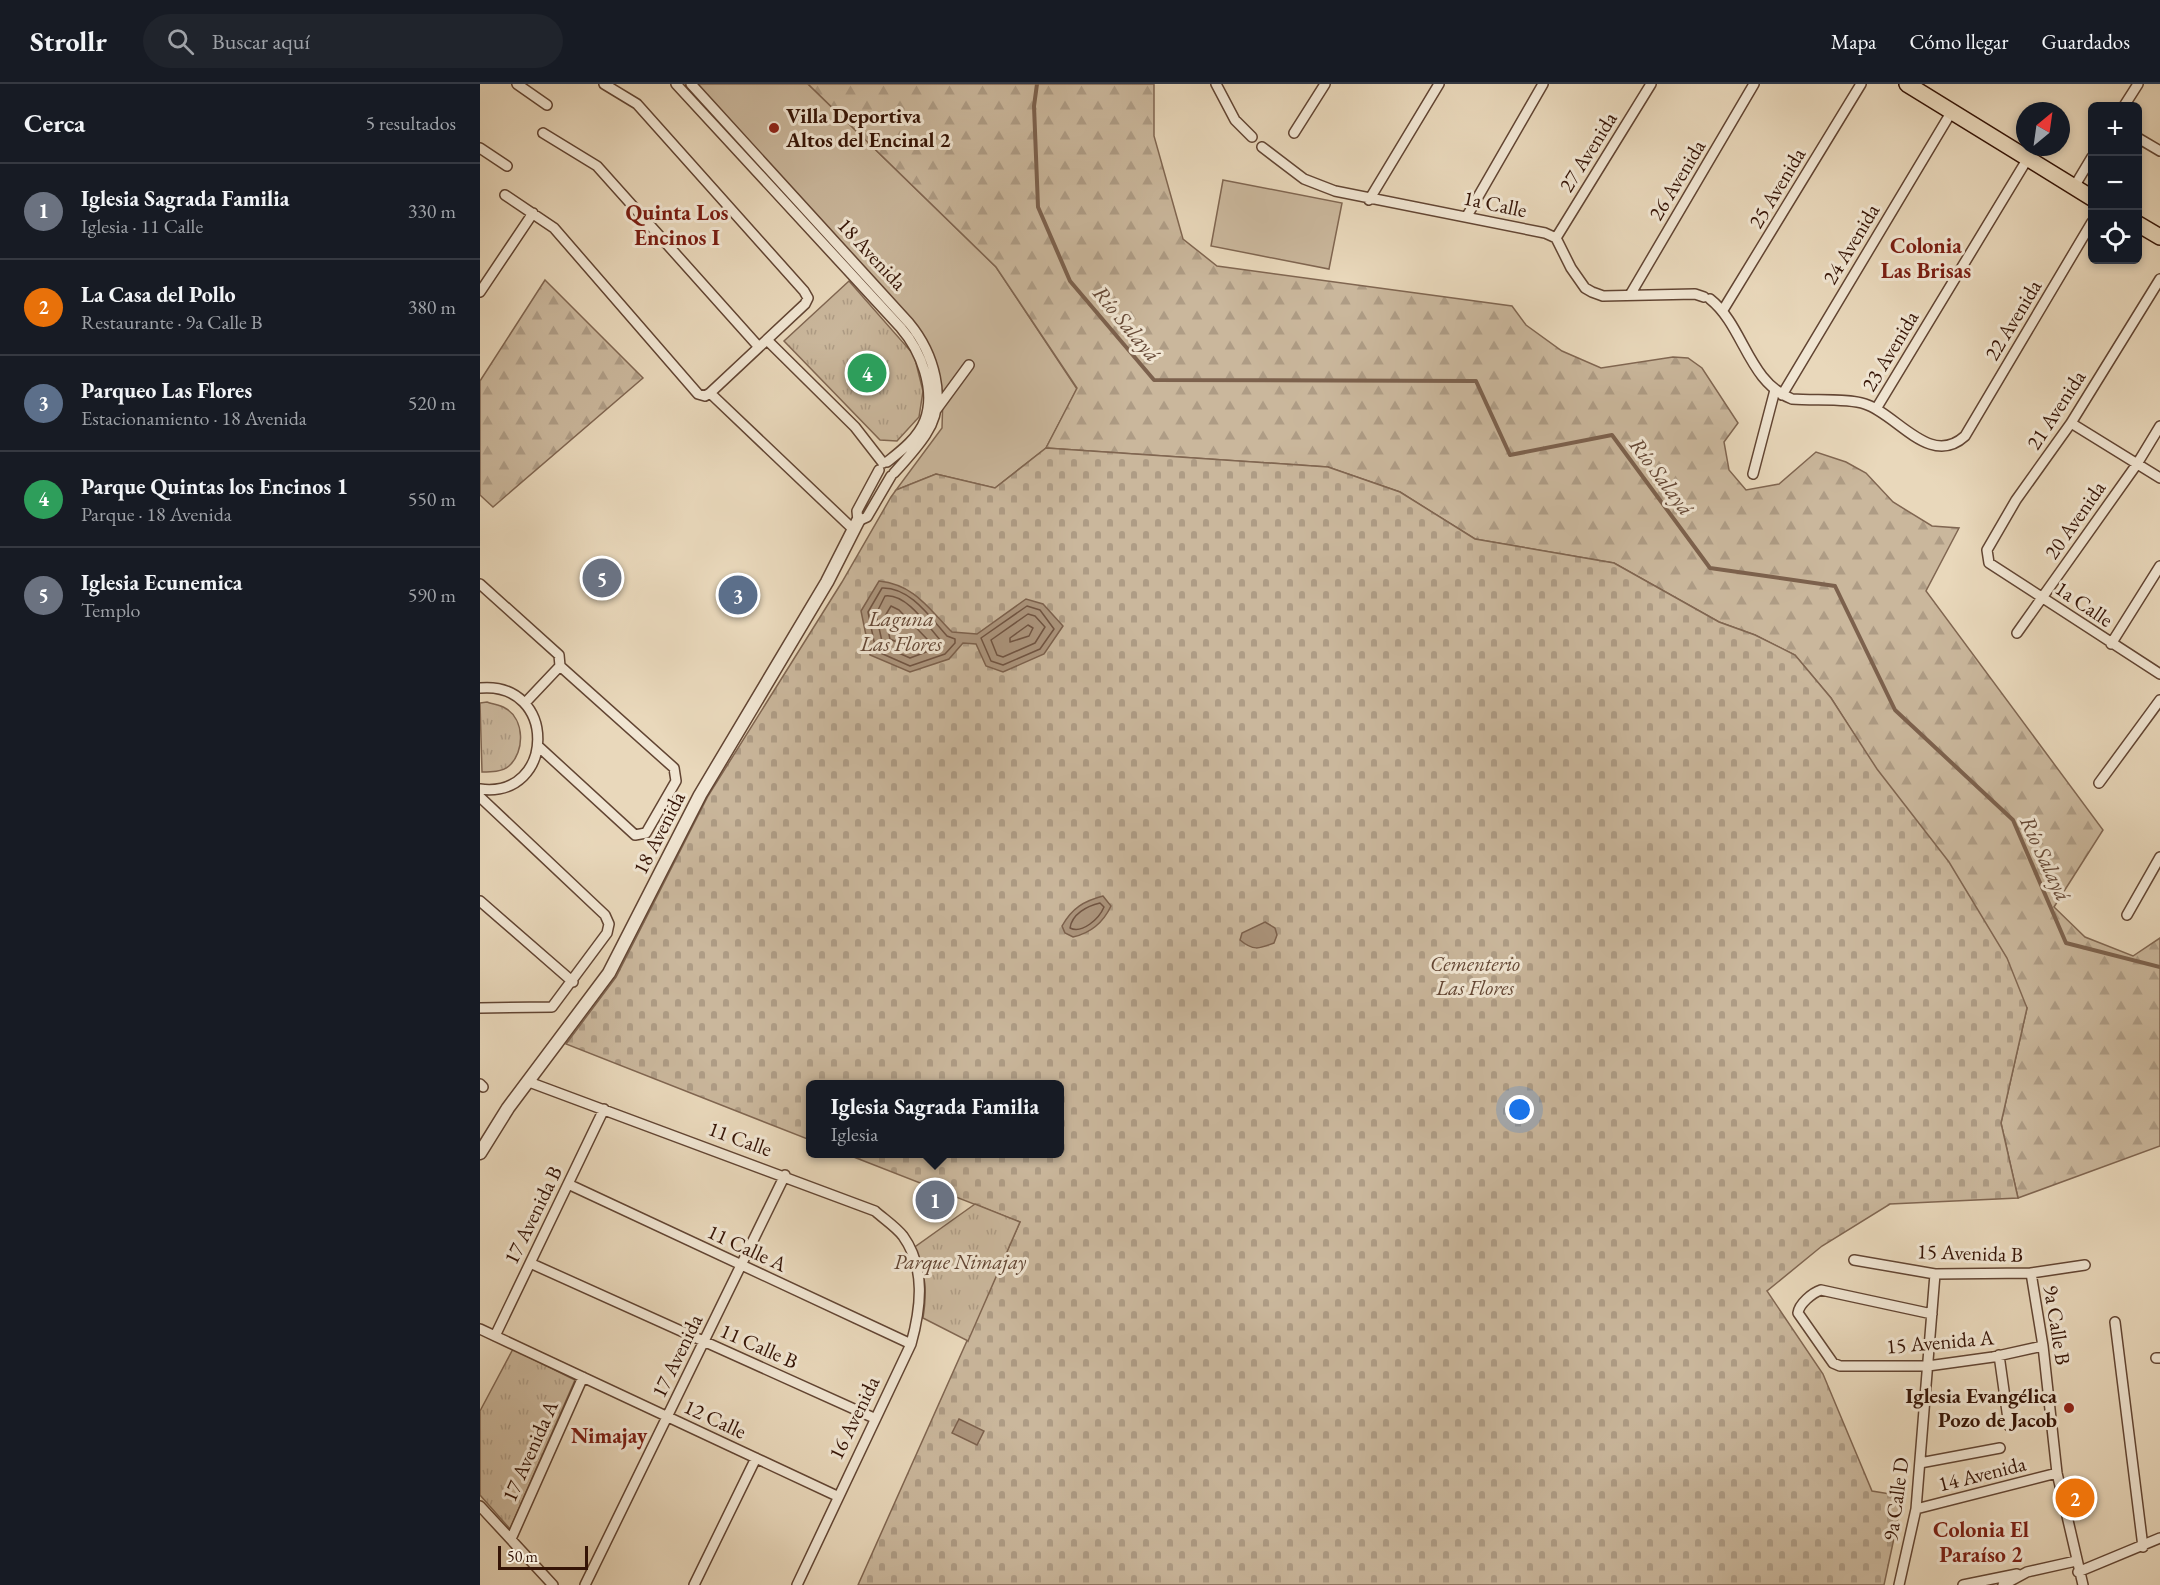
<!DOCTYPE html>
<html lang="es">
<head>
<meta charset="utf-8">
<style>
  body { margin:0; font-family:"EB Garamond",serif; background:#20242c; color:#f1f3f6 }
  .controls { position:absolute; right:18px; top:18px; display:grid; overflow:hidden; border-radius:9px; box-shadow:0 3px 9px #0003 }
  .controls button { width:54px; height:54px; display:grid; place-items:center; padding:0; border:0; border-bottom:2px solid #363941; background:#171b24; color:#f1f3f6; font:30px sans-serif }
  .compass { position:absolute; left:1536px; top:18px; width:54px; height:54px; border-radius:50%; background:#171b24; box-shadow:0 3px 9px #0003; rotate:29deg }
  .scale { position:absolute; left:18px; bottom:15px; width:90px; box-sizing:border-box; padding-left:6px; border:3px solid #351406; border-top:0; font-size:16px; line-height:21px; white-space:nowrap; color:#351406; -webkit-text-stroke:4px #f1e6d3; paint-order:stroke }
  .you { position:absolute; left:1040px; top:1026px; width:21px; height:21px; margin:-15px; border:4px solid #fff; border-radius:50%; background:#1a73e8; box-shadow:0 0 0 9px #1a73e833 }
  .badge { display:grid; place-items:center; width:39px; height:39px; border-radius:50%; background:#db2777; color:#fff; font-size:20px; font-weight:700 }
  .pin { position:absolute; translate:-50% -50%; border:3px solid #fff; box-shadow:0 2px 6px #0006 }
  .popup { position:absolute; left:326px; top:996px; width:258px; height:78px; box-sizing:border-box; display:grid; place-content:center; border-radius:9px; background:#171b24; filter:drop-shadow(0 2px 4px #0005); font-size:20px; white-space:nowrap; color:#9ea1a6 }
  .popup b { font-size:22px; color:#f1f3f6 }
  .popup::after { content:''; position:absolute; left:50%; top:100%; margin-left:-12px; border:12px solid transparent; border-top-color:#171b24 }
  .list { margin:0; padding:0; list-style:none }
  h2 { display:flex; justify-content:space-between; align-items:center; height:78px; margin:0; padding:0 24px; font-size:26px }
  h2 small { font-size:20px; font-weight:400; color:#9ea1a6 }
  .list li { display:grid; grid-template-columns:39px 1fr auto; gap:18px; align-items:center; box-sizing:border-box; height:96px; padding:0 24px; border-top:2px solid #363941 }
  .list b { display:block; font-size:22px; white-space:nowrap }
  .list p { margin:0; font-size:20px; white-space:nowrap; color:#9ea1a6 }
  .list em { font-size:20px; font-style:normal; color:#9ea1a6 }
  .icon { flex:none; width:33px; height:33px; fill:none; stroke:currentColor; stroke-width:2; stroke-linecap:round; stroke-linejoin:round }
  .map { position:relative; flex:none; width:1680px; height:1501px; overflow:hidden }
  header { display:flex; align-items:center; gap:36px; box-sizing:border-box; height:84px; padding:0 30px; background:#171b24; border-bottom:2px solid #363941 }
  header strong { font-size:28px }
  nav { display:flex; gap:33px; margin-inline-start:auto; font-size:21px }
  .search { width:420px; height:54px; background:#20242c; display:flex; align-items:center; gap:15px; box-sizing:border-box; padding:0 21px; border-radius:33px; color:#9ea1a6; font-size:22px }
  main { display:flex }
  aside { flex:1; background:#171b24 }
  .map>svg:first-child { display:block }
  .green { fill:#cab79c; stroke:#806651; stroke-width:1.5 }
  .forest { fill:url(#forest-firs); stroke:#806651; stroke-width:1.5 }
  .cemetery { fill:url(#cemetery-stones); stroke:#806651; stroke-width:1.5 }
  .park { fill:url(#park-tufts); stroke:#806651; stroke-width:1.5 }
  .water { fill:#ac957d; stroke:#7c614d; stroke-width:1.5 }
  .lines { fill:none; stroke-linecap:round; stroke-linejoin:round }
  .shore { stroke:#705442; stroke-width:1.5 }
  .stream { stroke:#7c614d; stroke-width:4 }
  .minor-casing { stroke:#624533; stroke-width:12 }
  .tertiary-casing { stroke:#624533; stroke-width:15 }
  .primary-casing { stroke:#351406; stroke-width:18 }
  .minor { stroke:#f1e6d3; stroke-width:9 }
  .tertiary { stroke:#f1e6d3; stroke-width:12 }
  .primary { stroke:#e9d8bb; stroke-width:15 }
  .poi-dot { fill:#8f2418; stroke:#f1e6d3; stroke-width:2 }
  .labels { text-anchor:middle; stroke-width:6; stroke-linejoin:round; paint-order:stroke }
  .poi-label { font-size:21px; font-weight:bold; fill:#351406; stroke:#f1e6d3; text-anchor:start }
  .street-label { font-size:21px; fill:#351406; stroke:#f1e6d3 }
  .park-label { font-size:21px; font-style:italic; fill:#624533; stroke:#f1e6d3 }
  .neighbourhood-label { font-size:22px; font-weight:bold; fill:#7a1f14; stroke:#f1e6d3 }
  .water-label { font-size:22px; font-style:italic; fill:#654836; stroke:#f1e6d3 }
</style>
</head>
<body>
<header>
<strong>Strollr</strong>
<div class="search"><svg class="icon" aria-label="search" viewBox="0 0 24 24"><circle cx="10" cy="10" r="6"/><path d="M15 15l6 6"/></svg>Buscar aquí</div>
<nav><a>Mapa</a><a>Cómo llegar</a><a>Guardados</a></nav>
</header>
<main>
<aside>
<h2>Cerca<small>5 resultados</small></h2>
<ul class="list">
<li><span class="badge" style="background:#6b7280">1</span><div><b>Iglesia Sagrada Familia</b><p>Iglesia · 11 Calle</p></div><em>330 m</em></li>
<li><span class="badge" style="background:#e8710a">2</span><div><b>La Casa del Pollo</b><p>Restaurante · 9a Calle B</p></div><em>380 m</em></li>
<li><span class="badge" style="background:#5c6f8a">3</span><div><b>Parqueo Las Flores</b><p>Estacionamiento · 18 Avenida</p></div><em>520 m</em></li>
<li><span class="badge" style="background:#2e9e5b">4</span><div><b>Parque Quintas los Encinos 1</b><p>Parque · 18 Avenida</p></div><em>550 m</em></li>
<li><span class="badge" style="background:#6b7280">5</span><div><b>Iglesia Ecunemica</b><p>Templo</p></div><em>590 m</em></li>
</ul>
</aside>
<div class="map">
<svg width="1680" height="1501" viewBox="0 0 1680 1501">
  <defs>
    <pattern id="forest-firs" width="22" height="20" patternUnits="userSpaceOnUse" patternTransform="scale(1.5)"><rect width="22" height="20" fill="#cab79c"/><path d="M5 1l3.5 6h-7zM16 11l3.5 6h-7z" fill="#ae9c85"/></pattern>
    <pattern id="cemetery-stones" width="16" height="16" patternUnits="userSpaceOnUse" patternTransform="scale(1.5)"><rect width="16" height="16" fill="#cab79c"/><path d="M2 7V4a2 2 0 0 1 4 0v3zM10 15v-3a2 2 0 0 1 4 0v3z" fill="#ae9c85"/></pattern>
    <pattern id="park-tufts" width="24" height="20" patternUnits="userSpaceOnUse" patternTransform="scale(1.5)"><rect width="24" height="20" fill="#cab79c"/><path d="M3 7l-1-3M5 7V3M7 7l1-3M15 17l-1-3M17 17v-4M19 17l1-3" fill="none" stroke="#ae9c85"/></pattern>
  </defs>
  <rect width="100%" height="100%" fill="#e9d8bb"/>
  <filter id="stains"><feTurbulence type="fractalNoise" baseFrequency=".00333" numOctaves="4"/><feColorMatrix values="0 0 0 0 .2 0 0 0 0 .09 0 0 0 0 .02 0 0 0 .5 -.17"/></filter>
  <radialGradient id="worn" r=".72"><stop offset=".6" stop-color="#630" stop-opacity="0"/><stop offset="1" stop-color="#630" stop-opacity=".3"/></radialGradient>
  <!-- green -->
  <path class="green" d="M215 0H328L516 183 597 305 566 364 515 404 456 390 416 406 462 344 463 311 454 274Z
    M743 96 862 119 849 185 731 162Z"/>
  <!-- forest -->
  <path class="forest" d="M328 0H674V52L703 155 737 182 1032 222 1046 241 1082 267 1121 284 1193 273 1208 274 1222 284 1258 339 1244 358 1249 386 1266 406 1299 400 1336 368 1366 378 1386 389 1413 418 1452 442 1479 444 1446 507 1623 746 1574 823 1605 853 1653 872 1680 854V1062L1538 1114 1521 1039 1547 924 1351 614 1315 571 1275 551 1239 538 1134 479 995 455 920 408 848 383 566 364 597 304 516 183Z
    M65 196 163 294 13 423 0 411V297Z"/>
  <!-- cemetery -->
  <path class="cemetery" d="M566 364 848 383 920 408 995 455 1134 479 1239 538 1275 551 1315 571 1351 614 1397 685 1469 778 1527 874 1547 924 1521 1039 1538 1114 1410 1120 1342 1162 1287 1207 1343 1290 1392 1407 1423 1412 1404 1501H378L540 1138 366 1070H580V1000H330V1056L86 960 136 893 228 712 362 498 411 413 416 406 456 390 515 404Z"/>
  <!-- park -->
  <path class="park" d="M369 197 434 271 443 307 439 333 417 357 400 356 304 257Z
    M7 618C12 620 20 621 25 624 45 635 45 668 29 682 22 688 11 688 2 688L0 619Z
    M495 1120 540 1138 488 1257 443 1234C447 1208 447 1188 432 1165Z
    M33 1265 95 1296 30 1445 0 1411V1327Z"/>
  <!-- water -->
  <path class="water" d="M399 497C435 501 448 524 472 548L497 550 546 515 563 520 583 542 564 570 523 588 506 582 496 560 483 559 469 575 430 588 390 571 381 527Z
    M623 812 631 822C623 839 611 849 593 853L585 849 582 842C592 824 604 817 623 812Z
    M785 838 795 844 797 851 794 859C779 865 773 867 760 856L762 849Z
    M479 1335 504 1347 497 1361 472 1349Z"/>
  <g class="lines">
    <!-- shore -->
    <path class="shore" d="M402 504C430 503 450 533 467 552L475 555V559L465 570 430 582 396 567 388 528Z
      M405 512C427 509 449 544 462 558V562L430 574 403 562 396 530Z
      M411 522 419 526 447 555V558L430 564 410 555 405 532Z
      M547 522 560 526 574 545 560 565 523 581 511 577 501 554Z
      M548 530 555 532 565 543 555 559 523 573 517 571 511 556Z
      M548 541 553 544 549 552 530 558V554Z
      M620 819 624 823C619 835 602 850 590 844 592 830 607 822 620 819Z"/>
    <!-- stream -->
    <path class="stream" d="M557 0 554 22 558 123 590 197 674 296 996 297 1030 371 1132 351 1230 484 1355 502 1415 626 1533 736 1586 859 1680 883"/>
    <defs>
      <path id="minor" d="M37 0 67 21
        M196 0 421 244C441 267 456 306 445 336 438 354 421 367 407 378
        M211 0 429 239C453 268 469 316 446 350 437 364 425 377 414 389
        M736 0 755 36 772 53
        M1644 22 1658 0
        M63 49 117 82 278 262
        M814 49 845 0
        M1658 54 1680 67
        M782 63 824 95 855 107 1065 149 1076 154 1091 184 1105 204 1112 208 1123 212 1215 210 1224 213
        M0 64 27 82
        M1594 103 1612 73
        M25 111 74 144 218 310 225 312 230 309 325 220 328 214 324 207 157 20 124 0
        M889 116 959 0
        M987 132 1063 0
        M1076 154 1171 0
        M1680 195 1591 339 1536 416 1507 466 1509 479 1680 590
        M0 208 53 129
        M1150 211 1274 0
        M1230 215C1264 242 1268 298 1312 315 1333 317 1367 314 1385 320 1417 330 1450 384 1485 352L1612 138
        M1243 226 1381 0
        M287 256 375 343 403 379
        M230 309 374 446
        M1302 311 1472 27
        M1396 325 1548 74
        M456 326 489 281
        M1591 339 1680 394
        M399 386 377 427 378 437 387 433 411 392
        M1273 390 1295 306
        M0 500 79 571 80 582 45 619
        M1537 549 1657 380 1680 342
        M1631 560 1680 482
        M0 604C78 597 76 715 0 705
        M58 662 155 751 166 749 196 697 194 684 80 582
        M1619 699 1680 616
        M0 713 125 831 129 840 127 849 72 923 0 924
        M0 817 93 898
        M1647 831 1680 773
        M49 998 395 1127C404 1135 416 1143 423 1152 446 1184 441 1224 431 1260L317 1501
        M0 1000 3 1003
        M88 1100 431 1260
        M1374 1176 1455 1190 1551 1189 1605 1181
        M50 1179 394 1334
        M1551 1189 1563 1262 1577 1389 1603 1501
        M1452 1230 1341 1206C1332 1209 1319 1220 1318 1229L1353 1279 1360 1282H1448L1513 1273 1563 1262
        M1635 1238 1663 1463
        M0 1245 357 1412
        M15 1252 124 1025
        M1519 1271 1529 1342
        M1676 1274H1680
        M1440 1379 1520 1364
        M0 1422 73 1501
        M1436 1425 1577 1389
        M31 1455 103 1293
        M1598 1488 1680 1454
        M105 1501 305 1091
        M214 1501 276 1374
        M1419 1501 1436 1425 1455 1190
        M1483 1501 1537 1490
        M1523 1501 1547 1488 1596 1477"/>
      <path id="tertiary" d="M0 1069 28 1024 129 889 220 711 347 498 378 437"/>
      <path id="primary" d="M1427 0 1612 114
        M1658 140 1680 153"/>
    </defs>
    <!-- minor casing -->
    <use href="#minor" class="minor-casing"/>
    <!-- tertiary casing -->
    <use href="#tertiary" class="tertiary-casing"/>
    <!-- primary casing -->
    <use href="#primary" class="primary-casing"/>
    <!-- minor -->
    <use href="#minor" class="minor"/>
    <!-- tertiary -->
    <use href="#tertiary" class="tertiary"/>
    <!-- primary -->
    <use href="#primary" class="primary"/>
  </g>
  <!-- markers -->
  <g class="poi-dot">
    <circle cx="294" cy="44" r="6"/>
    <circle cx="1589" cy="1324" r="6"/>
  </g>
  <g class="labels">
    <!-- poi labels -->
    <g class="poi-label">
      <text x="306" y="39">Villa Deportiva<tspan x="306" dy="24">Altos del Encinal 2</tspan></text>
      <text x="1577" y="1319" text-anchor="end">Iglesia Evangélica<tspan x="1577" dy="24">Pozo de Jacob</tspan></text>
    </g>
    <!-- street labels -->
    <g class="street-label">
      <text transform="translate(1108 68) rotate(-58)" y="7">27 Avenida</text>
      <text transform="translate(1197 96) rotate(-59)" y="7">26 Avenida</text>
      <text transform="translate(1297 104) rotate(-59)" y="7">25 Avenida</text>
      <text transform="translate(1015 120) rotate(12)" y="7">1a Calle</text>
      <text transform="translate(1371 160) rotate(-59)" y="7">24 Avenida</text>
      <text transform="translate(392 170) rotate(47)" y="7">18 Avenida</text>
      <text transform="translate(1533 236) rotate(-59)" y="7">22 Avenida</text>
      <text transform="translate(1410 267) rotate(-59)" y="7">23 Avenida</text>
      <text transform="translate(1576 326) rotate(-57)" y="7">21 Avenida</text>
      <text transform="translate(1595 436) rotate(-55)" y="7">20 Avenida</text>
      <text transform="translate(1604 520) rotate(34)" y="7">1a Calle</text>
      <text transform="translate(179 749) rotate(-63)" y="7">18 Avenida</text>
      <text transform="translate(260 1055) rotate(20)" y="7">11 Calle</text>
      <text transform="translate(53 1131) rotate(-64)" y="7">17 Avenida B</text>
      <text transform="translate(267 1164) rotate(25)" y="7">11 Calle A</text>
      <text transform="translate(1490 1169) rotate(2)" y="7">15 Avenida B</text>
      <text transform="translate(1577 1241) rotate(81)" y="7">9a Calle B</text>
      <text transform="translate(1460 1258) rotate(-5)" y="7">15 Avenida A</text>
      <text transform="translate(279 1262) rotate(24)" y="7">11 Calle B</text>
      <text transform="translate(197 1272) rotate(-64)" y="7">17 Avenida</text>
      <text transform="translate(374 1334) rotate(-64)" y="7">16 Avenida</text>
      <text transform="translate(235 1335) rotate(25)" y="7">12 Calle</text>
      <text transform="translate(50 1367) rotate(-66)" y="7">17 Avenida A</text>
      <text transform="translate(1502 1390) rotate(-14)" y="7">14 Avenida</text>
      <text transform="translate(1416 1415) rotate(-82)" y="7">9a Calle D</text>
    </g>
    <!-- park labels -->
    <g class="park-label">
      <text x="995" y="887">Cementerio<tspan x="995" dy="24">Las Flores</tspan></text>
      <text x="480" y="1185">Parque Nimajay</text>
    </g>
    <!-- neighbourhood labels -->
    <g class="neighbourhood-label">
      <text x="197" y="136">Quinta Los<tspan x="197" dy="25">Encinos I</tspan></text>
      <text x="1446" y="169">Colonia<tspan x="1446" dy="25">Las Brisas</tspan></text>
      <text x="129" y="1359">Nimajay</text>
      <text x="1501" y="1453">Colonia El<tspan x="1501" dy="25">Paraíso 2</tspan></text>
    </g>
    <!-- water labels -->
    <g class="water-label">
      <text transform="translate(647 239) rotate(50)" y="8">Río Salayá</text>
      <text transform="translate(1182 392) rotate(53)" y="8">Río Salayá</text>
      <text x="421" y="542">Laguna<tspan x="421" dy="25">Las Flores</tspan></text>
      <text transform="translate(1566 774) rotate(65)" y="8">Río Salayá</text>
    </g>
  </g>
  <rect width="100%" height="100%" filter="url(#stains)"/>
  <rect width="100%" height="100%" fill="url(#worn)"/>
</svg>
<div class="controls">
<button>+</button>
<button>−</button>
<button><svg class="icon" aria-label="locate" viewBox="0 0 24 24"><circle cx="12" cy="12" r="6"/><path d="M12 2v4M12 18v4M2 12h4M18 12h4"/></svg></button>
</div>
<svg class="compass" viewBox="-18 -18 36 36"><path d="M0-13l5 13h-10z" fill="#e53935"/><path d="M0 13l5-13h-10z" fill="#9ea1a6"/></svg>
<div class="scale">50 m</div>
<div class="you"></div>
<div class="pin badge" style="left:455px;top:1116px;background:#6b7280">1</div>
<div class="popup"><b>Iglesia Sagrada Familia</b>Iglesia</div>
<div class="pin badge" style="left:1595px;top:1414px;background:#e8710a">2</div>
<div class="pin badge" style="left:258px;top:511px;background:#5c6f8a">3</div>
<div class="pin badge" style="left:387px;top:289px;background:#2e9e5b">4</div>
<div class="pin badge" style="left:122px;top:494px;background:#6b7280">5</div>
</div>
</main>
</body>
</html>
